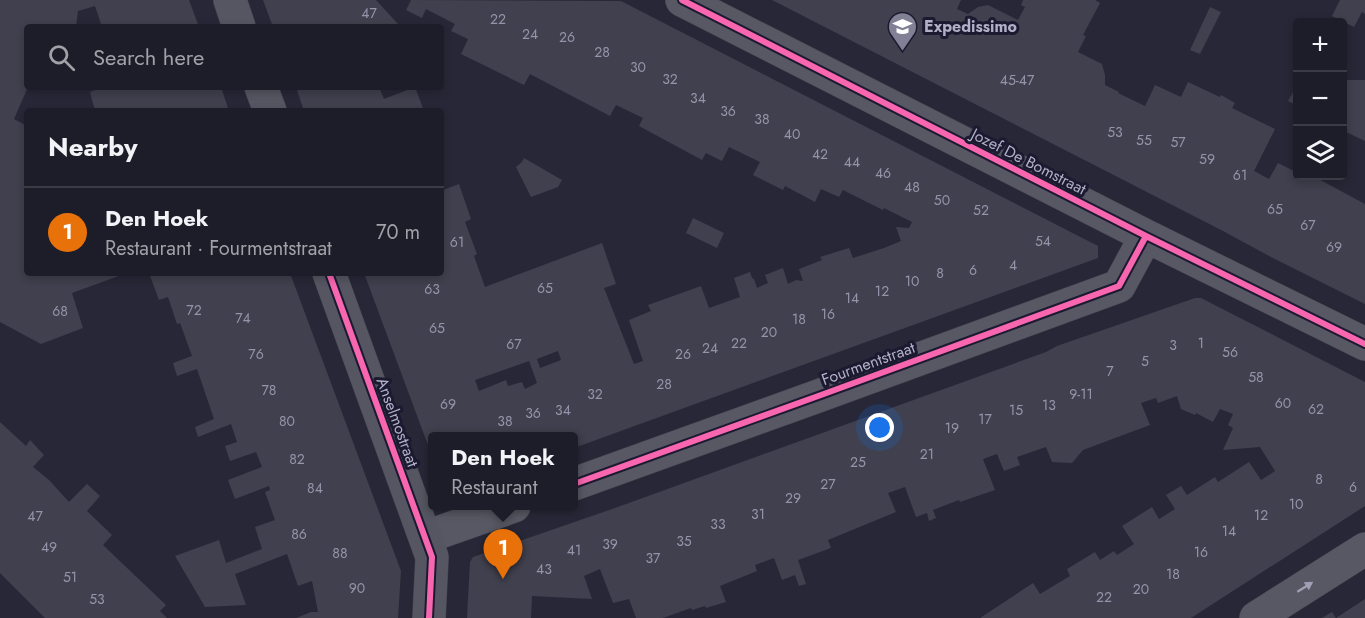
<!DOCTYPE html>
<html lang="en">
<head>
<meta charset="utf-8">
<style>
  body { margin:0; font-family:Jost,sans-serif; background:#252631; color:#f1f3f6 }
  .controls { position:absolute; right:18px; top:18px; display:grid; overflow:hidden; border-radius:6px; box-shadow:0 3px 9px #0003 }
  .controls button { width:54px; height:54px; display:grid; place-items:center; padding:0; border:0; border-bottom:2px solid #3b3b46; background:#1d1d29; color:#f1f3f6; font:30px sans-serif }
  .you { position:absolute; left:880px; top:428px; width:21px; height:21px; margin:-15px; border:4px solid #fff; border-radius:50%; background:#1a73e8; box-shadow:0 0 0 9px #1a73e833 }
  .badge { display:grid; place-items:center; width:39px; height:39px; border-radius:50%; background:#bca0f2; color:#fff; font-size:20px; font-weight:700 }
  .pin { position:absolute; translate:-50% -50px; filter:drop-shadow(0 2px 3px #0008) }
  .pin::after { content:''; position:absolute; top:32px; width:21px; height:18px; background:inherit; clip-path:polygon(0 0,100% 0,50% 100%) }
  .popup { position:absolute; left:428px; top:432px; width:150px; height:78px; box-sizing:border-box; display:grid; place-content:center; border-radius:6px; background:#1d1d29; filter:drop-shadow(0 2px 4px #0005); font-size:20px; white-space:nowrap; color:#a0a2a8 }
  .popup b { font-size:22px; color:#f1f3f6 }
  .popup::after { content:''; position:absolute; left:50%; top:100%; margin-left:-12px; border:12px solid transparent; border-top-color:#1d1d29 }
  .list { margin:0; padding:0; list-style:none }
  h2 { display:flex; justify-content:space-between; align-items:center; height:78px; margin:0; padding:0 24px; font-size:26px }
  h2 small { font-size:20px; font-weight:400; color:#a0a2a8 }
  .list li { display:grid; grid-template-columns:39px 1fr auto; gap:18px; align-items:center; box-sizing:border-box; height:90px; padding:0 24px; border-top:2px solid #3b3b46 }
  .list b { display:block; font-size:22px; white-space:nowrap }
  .list p { margin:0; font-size:20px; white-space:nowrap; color:#a0a2a8 }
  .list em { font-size:20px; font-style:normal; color:#a0a2a8 }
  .icon { flex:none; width:33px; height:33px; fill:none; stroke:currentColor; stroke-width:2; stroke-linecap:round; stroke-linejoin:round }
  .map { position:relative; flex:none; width:1365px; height:618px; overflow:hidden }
  .search { position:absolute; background:#1d1d29; box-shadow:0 3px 9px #0003; left:24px; top:24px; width:420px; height:66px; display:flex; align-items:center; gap:15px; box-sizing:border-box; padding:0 21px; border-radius:6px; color:#a0a2a8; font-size:22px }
  .panel { position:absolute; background:#1d1d29; box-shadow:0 3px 9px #0003; left:24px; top:108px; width:420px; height:168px; border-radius:6px }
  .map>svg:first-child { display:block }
  .building { fill:#40404e; fill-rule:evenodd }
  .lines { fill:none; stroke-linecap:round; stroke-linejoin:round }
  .street-casing { stroke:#42424e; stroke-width:34 }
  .secondary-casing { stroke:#42424e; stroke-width:34 }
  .street { stroke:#585864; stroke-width:33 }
  .secondary { stroke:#565662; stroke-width:33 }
  .cycleway-casing { stroke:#1b1a31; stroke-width:10 }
  .cycleway { stroke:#f766af; stroke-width:6 }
  .oneway { fill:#9f9eb4 }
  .labels { text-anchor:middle; stroke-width:6; stroke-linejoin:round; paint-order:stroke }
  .number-label { font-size:14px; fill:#9594aa }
  .poi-label { font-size:16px; font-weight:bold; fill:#b1b0c8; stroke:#1b1a31; text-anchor:start }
  .street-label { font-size:16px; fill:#b1b0c8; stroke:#1b1a31 }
</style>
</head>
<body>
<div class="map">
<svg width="1365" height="618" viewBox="0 0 1365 618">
  <rect width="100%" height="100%" fill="#272737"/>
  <!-- building -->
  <path class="building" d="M0 0H189L199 27H102L95 6 78 11 76 27H27V87H28L14 119 27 126V273H127L72 293 83 328 41 344 0 322Z
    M263 0H376L398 24 392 27H273Z
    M411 0 621 1 1098 246V258L574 448V436H432V456L364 273H441V184L443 190 459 184 471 219 465 222 477 254 474 256 485 287 602 243 616 284 604 288 634 364 643 361 629 320 651 311 648 305 701 286 709 308 740 297 734 278 750 272 752 278 754 279 757 288 768 283 765 275 783 268 788 284 796 280 803 281 799 269 822 260 820 257 849 248 853 258 884 248 901 241 896 227 909 228 912 222 884 208 883 210 843 190 839 197 821 189 815 202 785 186 783 190 753 175 760 162 729 147 722 161 706 153 702 160 639 126 643 118 616 105 610 116 530 74 524 85 461 54 468 39 451 31 455 24 426 9 422 18 406 10ZM558 351 561 360 540 368 537 359ZM529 361 537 383 525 389 522 382 508 386 506 380 479 391 475 380Z
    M772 0H961L957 9 968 14 978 7 988 5 1018 20 1025 7 1021 5 1023 0H1095L1100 3 1083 35 1086 36 1078 52 1102 64 1105 75V85L1119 92 1118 93 1145 106 1155 85 1181 97 1188 82 1220 97 1221 95 1235 103 1232 108 1275 129 1254 171 1269 179 1278 163 1298 173V176H1303L1310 179 1313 176 1365 204V304L1271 257 1223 231Z
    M1340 0H1365V14L1362 12 1354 27 1332 16Z
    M1210 7 1221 12 1200 54 1190 50Z
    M1342 80H1365V141L1342 130Z
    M1298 83V106L1288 101Z
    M102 87H221L229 111H95L90 92Z
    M296 87H379L384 99 415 87 424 111H304Z
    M524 158 562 180 558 187 531 197 516 167 522 162Z
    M693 218 724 233 717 248 686 233Z
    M149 273H290L401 571 398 618H296L311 612H318L312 581 298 586 287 554 235 574 246 605 205 607 175 556 219 540 226 563 262 549 255 527 275 520 265 492 270 490 269 486 235 499 228 480 262 467 256 452 230 461 225 446 237 442 231 424 198 437 195 427 214 419 197 369 177 376 173 363 192 356 180 323 177 324 168 297 159 300Z
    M1195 298H1201L1365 382V506L1191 618H980L1033 583 1040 594 1070 576 1067 569 1095 552 1100 560 1114 551 1117 555 1134 544 1122 526 1152 507 1159 519 1175 509 1166 495 1181 486 1187 495 1215 477 1218 482 1249 462 1261 480 1275 471 1260 447 1223 450 1233 428 1228 425 1233 414 1220 409 1213 422 1196 413 1195 415 1181 409 1177 396 1158 403 1156 398 1141 403 1150 425 1083 450 1072 463 1052 462 1046 447 1017 457 1020 465 1004 471 997 454 983 459 995 490 960 502 959 500 933 510 936 518 929 521 927 513 916 517 905 487 888 493 896 512 828 540 831 548 798 560 806 584 799 586 795 575 782 580 774 558 755 565 757 571 720 586 726 602 706 608 705 606 692 610 691 608 663 618H636L629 599 613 603 600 569 584 576 592 599 532 596 531 618H467L470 562 473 557 615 508 1046 352 1057 346Z
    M0 422 26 446 30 440 44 455 33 467 49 480 69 502 87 484 100 496 87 511 112 535 103 545 166 605 160 611 167 618H45L0 573Z
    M1365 599V618H1322L1332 612 1336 618Z"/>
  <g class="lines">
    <defs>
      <path id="street" d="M682 0 1146 236 1365 344
        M574 484 821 395 1119 286 1146 236
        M426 537 514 506
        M1256 618 1365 549"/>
      <path id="secondary" d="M230 0 239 27
        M261 87 270 111
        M329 273 432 557 429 618"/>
    </defs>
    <!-- street casing -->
    <use href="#street" class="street-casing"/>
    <!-- secondary casing -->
    <use href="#secondary" class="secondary-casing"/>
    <!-- street -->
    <use href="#street" class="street"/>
    <!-- secondary -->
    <use href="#secondary" class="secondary"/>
    <defs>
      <path id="cycleway" d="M682 0 1146 236 1365 344
        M329 273 432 557 429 618
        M574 484 821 395 1119 286 1146 236"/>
    </defs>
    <!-- cycleway casing -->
    <use href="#cycleway" class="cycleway-casing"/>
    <!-- cycleway -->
    <use href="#cycleway" class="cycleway"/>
  </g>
  <!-- one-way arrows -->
  <defs><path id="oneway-solid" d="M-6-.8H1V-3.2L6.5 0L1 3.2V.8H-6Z" transform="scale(1.5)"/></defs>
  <use class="oneway" href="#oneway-solid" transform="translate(1305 587) rotate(-32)"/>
  <!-- icons -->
  <defs>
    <symbol id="school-pin" viewBox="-11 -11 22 30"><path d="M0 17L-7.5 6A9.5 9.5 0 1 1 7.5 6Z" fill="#818095" stroke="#1b1a31"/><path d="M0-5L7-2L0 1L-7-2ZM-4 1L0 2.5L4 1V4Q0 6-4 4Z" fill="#fff"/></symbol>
  </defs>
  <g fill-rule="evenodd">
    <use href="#school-pin" x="886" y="10" width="33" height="45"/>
  </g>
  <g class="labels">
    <!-- number labels -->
    <g class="number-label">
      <text x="369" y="18">47</text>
      <text x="498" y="24">22</text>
      <text x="530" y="39">24</text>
      <text x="567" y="42">26</text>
      <text x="602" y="57">28</text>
      <text x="638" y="72">30</text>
      <text x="670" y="84">32</text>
      <text x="1017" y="85">45-47</text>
      <text x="698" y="103">34</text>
      <text x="728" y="116">36</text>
      <text x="762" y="124">38</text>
      <text x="1115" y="137">53</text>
      <text x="792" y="139">40</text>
      <text x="1144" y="145">55</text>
      <text x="1178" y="147">57</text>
      <text x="820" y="159">42</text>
      <text x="1207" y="164">59</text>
      <text x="852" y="167">44</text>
      <text x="883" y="178">46</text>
      <text x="1240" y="180">61</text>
      <text x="912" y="192">48</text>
      <text x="942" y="205">50</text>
      <text x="1275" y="214">65</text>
      <text x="981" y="215">52</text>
      <text x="1308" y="230">67</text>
      <text x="1043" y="246">54</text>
      <text x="457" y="247">61</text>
      <text x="1334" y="252">69</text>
      <text x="1013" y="270">4</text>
      <text x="973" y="275">6</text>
      <text x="940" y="278">8</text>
      <text x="912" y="286">10</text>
      <text x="545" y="293">65</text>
      <text x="432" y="294">63</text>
      <text x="882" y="296">12</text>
      <text x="852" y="303">14</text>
      <text x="194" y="315">72</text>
      <text x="60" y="316">68</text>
      <text x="828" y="319">16</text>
      <text x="243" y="323">74</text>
      <text x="799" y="324">18</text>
      <text x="437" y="333">65</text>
      <text x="769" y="337">20</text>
      <text x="739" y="348">22</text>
      <text x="1201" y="348">1</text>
      <text x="514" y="349">67</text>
      <text x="1173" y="350">3</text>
      <text x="710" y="353">24</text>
      <text x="1230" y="357">56</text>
      <text x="256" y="359">76</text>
      <text x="683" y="359">26</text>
      <text x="1145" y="366">5</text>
      <text x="1110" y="376">7</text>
      <text x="1256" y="382">58</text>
      <text x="664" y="389">28</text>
      <text x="269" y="395">78</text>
      <text x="595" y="399">32</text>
      <text x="1081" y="399">9-11</text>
      <text x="1283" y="408">60</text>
      <text x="448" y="409">69</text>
      <text x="1049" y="410">13</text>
      <text x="1316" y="414">62</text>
      <text x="563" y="415">34</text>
      <text x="1016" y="415">15</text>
      <text x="533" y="418">36</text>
      <text x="985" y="424">17</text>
      <text x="287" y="426">80</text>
      <text x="505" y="426">38</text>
      <text x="952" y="433">19</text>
      <text x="927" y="459">21</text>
      <text x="297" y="464">82</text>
      <text x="858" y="467">25</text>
      <text x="1319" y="484">8</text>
      <text x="828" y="489">27</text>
      <text x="1353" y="492">6</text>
      <text x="315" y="493">84</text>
      <text x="793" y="503">29</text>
      <text x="1296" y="509">10</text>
      <text x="758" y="519">31</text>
      <text x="1261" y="520">12</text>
      <text x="35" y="521">47</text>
      <text x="718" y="529">33</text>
      <text x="1229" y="536">14</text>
      <text x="299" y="539">86</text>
      <text x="684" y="546">35</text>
      <text x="610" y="549">39</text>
      <text x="49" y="552">49</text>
      <text x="574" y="555">41</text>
      <text x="1201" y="557">16</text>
      <text x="340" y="558">88</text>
      <text x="653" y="563">37</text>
      <text x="544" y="574">43</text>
      <text x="1173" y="579">18</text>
      <text x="70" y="582">51</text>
      <text x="357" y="593">90</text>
      <text x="1141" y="594">20</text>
      <text x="1104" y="602">22</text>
      <text x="97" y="604">53</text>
    </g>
    <!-- poi labels -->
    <g class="poi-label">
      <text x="924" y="32">Expedissimo</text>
    </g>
    <!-- street labels -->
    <g class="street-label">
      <text transform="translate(1029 161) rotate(27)" y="6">Jozef De Bomstraat</text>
      <text transform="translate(868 363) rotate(-20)" y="6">Fourmentstraat</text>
      <text transform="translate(398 422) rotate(70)" y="6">Anselmostraat</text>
    </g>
  </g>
</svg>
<div class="controls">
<button>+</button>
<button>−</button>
<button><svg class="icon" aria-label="layers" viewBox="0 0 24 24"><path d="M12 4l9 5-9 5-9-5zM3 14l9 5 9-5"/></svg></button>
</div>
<div class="you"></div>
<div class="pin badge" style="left:503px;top:579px;background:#e8710a">1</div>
<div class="popup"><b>Den Hoek</b>Restaurant</div>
<div class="search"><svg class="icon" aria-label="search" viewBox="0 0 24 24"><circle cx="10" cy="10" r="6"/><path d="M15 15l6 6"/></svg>Search here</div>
<section class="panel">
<h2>Nearby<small></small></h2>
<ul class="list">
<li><span class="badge" style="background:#e8710a">1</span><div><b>Den Hoek</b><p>Restaurant · Fourmentstraat</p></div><em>70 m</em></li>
</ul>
</section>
</div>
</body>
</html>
